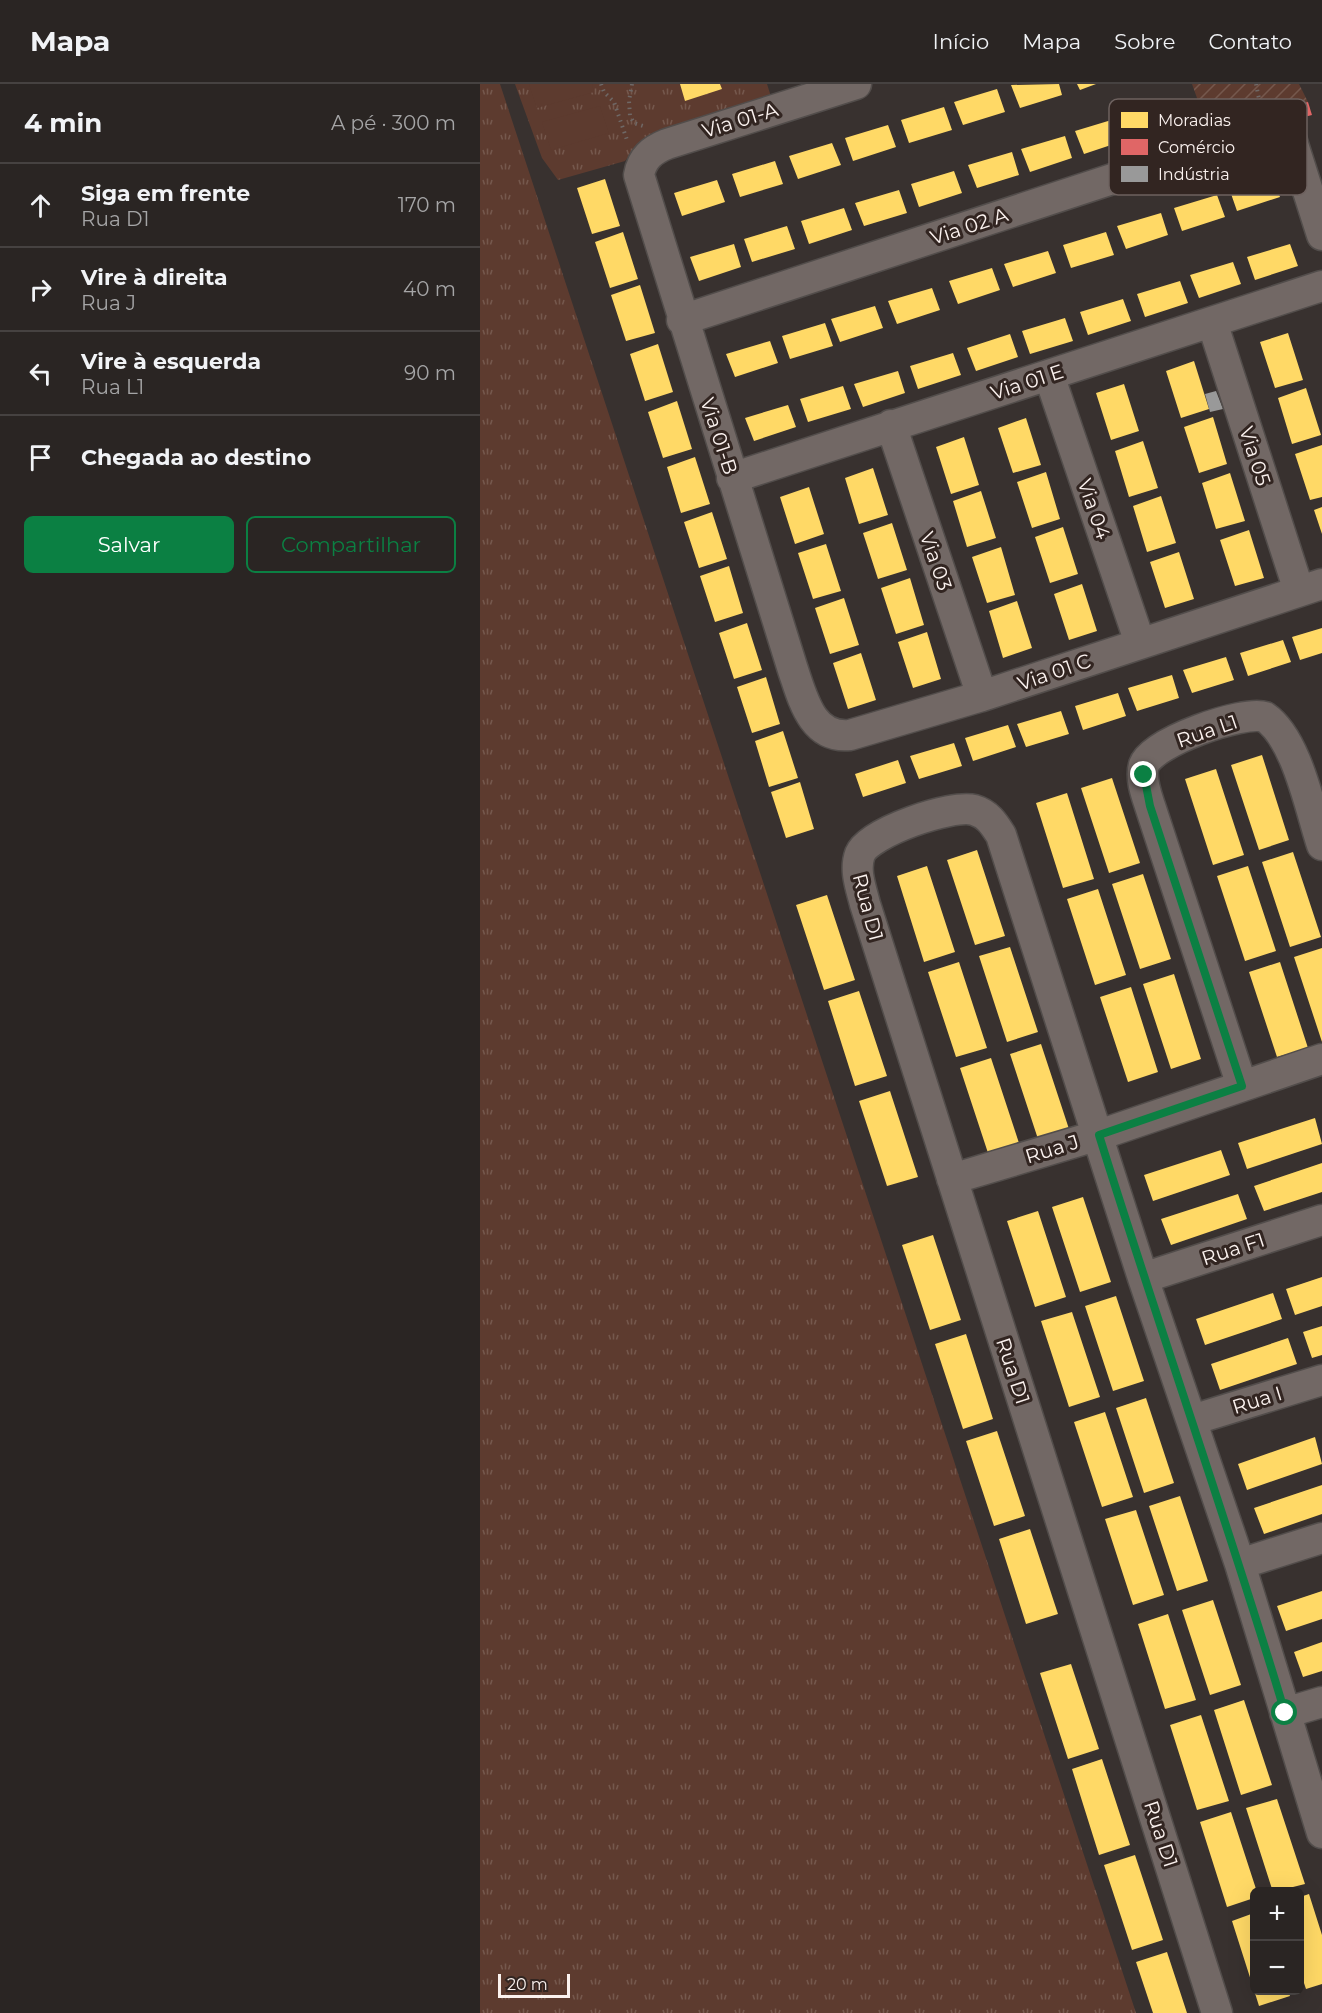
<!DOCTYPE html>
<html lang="pt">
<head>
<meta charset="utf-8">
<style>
  body { margin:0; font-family:Montserrat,sans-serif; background:#322d2b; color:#f1f3f6 }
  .controls { position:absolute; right:18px; bottom:18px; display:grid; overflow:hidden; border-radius:9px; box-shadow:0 6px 24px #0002 }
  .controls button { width:54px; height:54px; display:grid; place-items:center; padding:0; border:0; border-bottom:2px solid #464241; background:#2a2523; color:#f1f3f6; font:30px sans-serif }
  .scale { position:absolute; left:18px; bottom:15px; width:72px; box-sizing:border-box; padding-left:6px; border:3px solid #fbf2ef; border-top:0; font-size:16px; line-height:21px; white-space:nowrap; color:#fbf2ef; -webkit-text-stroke:4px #322521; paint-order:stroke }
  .stop { position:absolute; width:18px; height:18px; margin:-14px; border:4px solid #0b8043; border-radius:50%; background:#fff }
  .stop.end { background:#0b8043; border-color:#fff; box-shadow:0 2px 6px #0008 }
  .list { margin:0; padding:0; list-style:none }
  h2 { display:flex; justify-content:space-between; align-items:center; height:78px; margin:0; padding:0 24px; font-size:26px }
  h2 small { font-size:20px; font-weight:400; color:#a5a5a6 }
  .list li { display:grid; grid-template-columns:39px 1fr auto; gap:18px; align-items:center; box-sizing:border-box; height:84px; padding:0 24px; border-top:2px solid #464241 }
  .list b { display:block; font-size:22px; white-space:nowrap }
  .list p { margin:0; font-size:20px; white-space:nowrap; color:#a5a5a6 }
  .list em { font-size:20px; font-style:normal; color:#a5a5a6 }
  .actions { display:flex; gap:12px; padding:18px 24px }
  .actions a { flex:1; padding:14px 0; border:2px solid #0b8043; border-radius:9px; text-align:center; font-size:21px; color:#0b8043 }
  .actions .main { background:#0b8043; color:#fff }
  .icon { flex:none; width:33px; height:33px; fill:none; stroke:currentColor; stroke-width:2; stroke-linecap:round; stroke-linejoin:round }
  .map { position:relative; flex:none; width:842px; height:1929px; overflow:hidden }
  header { display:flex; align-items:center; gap:36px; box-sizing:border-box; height:84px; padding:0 30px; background:#2a2523; border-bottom:2px solid #464241 }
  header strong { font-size:28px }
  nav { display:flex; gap:33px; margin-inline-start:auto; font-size:21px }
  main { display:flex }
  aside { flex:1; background:#2a2523 }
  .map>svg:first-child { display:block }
  .grass { fill:url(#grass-tufts) }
  .garden { fill:url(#garden-furrows) }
  .pitch { fill:#5d3b2f }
  .homes { fill:#ffd966 }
  .shops { fill:#e06666 }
  .industry { fill:#999 }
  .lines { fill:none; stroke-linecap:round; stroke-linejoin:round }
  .minor-casing { stroke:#524d4b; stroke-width:33 }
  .path { stroke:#6f6866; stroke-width:4; stroke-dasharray:1.5 4.5; stroke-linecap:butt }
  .minor { stroke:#726865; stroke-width:30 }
  .route { stroke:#0b8043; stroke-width:8 }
  .labels { text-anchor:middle; stroke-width:6; stroke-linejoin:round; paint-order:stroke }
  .street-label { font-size:20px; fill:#fbf2ef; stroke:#322521 }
  .key { fill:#322521; stroke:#6e625f; stroke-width:1.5 }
  .key-label { font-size:16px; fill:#fbf2ef }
</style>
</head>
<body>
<header>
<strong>Mapa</strong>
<nav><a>Início</a><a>Mapa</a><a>Sobre</a><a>Contato</a></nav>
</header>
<main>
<aside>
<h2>4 min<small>A pé · 300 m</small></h2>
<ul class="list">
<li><svg class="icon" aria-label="ahead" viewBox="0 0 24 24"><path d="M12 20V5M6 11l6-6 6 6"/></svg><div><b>Siga em frente</b><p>Rua D1</p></div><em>170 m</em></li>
<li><svg class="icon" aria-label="right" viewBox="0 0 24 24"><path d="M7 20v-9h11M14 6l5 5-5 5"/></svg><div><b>Vire à direita</b><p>Rua J</p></div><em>40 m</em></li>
<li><svg class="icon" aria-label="left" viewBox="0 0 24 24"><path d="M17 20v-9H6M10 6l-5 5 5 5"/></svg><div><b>Vire à esquerda</b><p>Rua L1</p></div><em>90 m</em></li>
<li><svg class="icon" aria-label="arrive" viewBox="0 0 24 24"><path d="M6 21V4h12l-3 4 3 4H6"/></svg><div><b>Chegada ao destino</b></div></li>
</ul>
<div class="actions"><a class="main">Salvar</a><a>Compartilhar</a></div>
</aside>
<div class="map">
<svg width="842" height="1929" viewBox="0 0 842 1929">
  <defs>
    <pattern id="grass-tufts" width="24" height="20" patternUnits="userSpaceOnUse" patternTransform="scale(1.5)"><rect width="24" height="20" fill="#5d3b2f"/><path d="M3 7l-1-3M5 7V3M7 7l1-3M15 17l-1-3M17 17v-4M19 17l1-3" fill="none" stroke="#75584d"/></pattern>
    <pattern id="garden-furrows" width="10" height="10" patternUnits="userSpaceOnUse" patternTransform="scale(1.5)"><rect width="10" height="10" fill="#5d3b2f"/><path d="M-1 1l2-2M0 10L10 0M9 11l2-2" fill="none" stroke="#75584d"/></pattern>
  </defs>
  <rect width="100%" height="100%" fill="#38312f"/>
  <!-- grass -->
  <path class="grass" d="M0 0H20L656 1929H0Z
    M35 0H287L293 19 159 59 145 77 78 96 62 74Z"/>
  <!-- garden -->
  <path class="garden" d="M712 0H819L828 18 727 42Z"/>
  <!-- pitch -->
  <path class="pitch" d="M49 0H112L114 8 57 24Z
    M120 22 129 49 71 66 62 38Z"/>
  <!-- homes -->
  <path class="homes" d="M200 0H240L242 5 205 17Z
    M579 0 582 11 540 24 531 1Z
    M597 0H616L600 6Z
    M517 5 525 28 483 41 474 18Z
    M464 23 472 46 429 59 421 36Z
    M638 34 646 56 604 70 595 47Z
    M408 41 416 63 373 77 365 54Z
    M585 52 592 74 550 88 541 65Z
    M352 59 361 81 318 95 309 72Z
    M532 68 539 91 497 104 488 81Z
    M295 77 303 100 260 113 252 90Z
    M474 87 482 109 439 123 431 100Z
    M792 91 800 113 757 127 749 104Z
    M125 95 140 142 112 150 97 104Z
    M237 96 245 118 202 132 194 109Z
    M419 106 427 129 384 142 375 119Z
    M737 111 745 133 702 147 694 124Z
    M364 124 372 146 329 160 321 137Z
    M681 129 688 151 646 165 637 142Z
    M307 142 315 165 272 178 264 155Z
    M143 148 158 195 130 204 115 158Z
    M626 148 634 171 591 184 583 161Z
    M254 160 261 183 219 197 210 173Z
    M810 160 818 182 775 196 767 173Z
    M568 167 576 189 533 203 524 180Z
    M753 178 761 200 719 214 710 191Z
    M512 184 520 206 478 220 469 197Z
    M700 197 708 219 665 233 657 210Z
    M160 201 175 249 146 257 131 211Z
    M452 204 460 226 417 240 408 217Z
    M643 215 651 237 608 251 600 228Z
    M395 222 403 244 360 258 351 235Z
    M585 234 593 257 550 270 542 247Z
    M345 239 353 262 310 275 302 252Z
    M808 249 823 296 795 304 780 258Z
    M530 250 538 273 496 287 487 264Z
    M290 257 298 279 255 293 246 270Z
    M178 260 193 308 165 317 150 270Z
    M473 269 481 291 438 305 430 282Z
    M714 277 729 325 701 334 686 287Z
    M418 287 425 309 383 323 374 300Z
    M644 300 659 347 631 356 616 309Z
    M363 302 371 325 328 338 320 315Z
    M826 304 841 351 812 360 798 314Z
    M197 317 212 365 183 374 168 328Z
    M308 321 316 343 274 357 265 334Z
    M733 333 747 380 719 389 704 343Z
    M546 334 561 381 533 389 518 344Z
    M484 353 499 401 471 410 456 363Z
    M663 357 678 404 649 413 635 367Z
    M842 361V413L830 416 815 370Z
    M215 373 230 420 201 429 187 383Z
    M393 384 408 431 379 440 365 394Z
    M566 388 580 435 552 444 537 398Z
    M750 389 765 437 736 445 722 399Z
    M329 403 344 450 315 460 300 413Z
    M501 407 516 454 487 463 473 417Z
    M681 412 696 459 667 468 653 422Z
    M842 423V450L834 426Z
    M232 428 247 475 219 484 204 438Z
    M412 439 427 486 398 495 383 449Z
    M583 443 598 490 570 499 555 453Z
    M769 446 784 494 755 502 740 456Z
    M346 460 361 507 333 515 318 469Z
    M521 463 535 511 507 519 492 473Z
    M699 468 714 515 685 524 670 478Z
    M249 482 263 529 235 538 220 492Z
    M430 494 444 541 416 550 401 504Z
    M602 500 617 547 589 556 574 510Z
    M364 514 379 561 350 570 335 524Z
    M537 517 552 564 523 574 509 527Z
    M267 539 282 586 254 595 239 549Z
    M842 544V569L820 576 812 553Z
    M447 548 461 595 433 604 418 558Z
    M803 556 811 578 768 592 760 569Z
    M381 569 396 616 368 625 353 579Z
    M746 573 754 596 712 609 703 586Z
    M692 591 699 614 657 627 648 604Z
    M286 593 300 640 272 649 257 603Z
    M638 609 646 632 603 646 595 622Z
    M581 627 589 650 546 663 537 640Z
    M528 641 536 663 493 677 485 654Z
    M303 647 318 694 289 703 275 657Z
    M474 659 482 682 439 695 430 672Z
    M782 671 809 756 779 766 751 681Z
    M418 676 426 699 383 713 375 690Z
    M736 685 764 771 733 781 705 695Z
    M632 694 660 779 629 789 601 704Z
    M320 698 334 745 306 754 291 708Z
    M587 709 614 795 583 804 556 719Z
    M497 766 525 852 495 861 467 776Z
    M813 768 841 853 810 863 782 778Z
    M447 782 475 868 444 878 417 792Z
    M768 782 796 867 765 877 737 792Z
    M663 790 691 875 660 885 632 800Z
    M618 805 646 891 615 901 587 815Z
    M347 811 375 896 344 906 316 821Z
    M530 863 558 948 527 958 499 872Z
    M842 864V958L814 873Z
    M479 878 507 964 476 973 448 888Z
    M800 878 828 964 797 973 769 888Z
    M694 890 721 975 691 985 663 900Z
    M651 903 678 988 648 998 620 913Z
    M379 907 407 992 375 1002 348 917Z
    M561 960 589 1045 558 1055 530 970Z
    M511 974 539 1059 508 1069 480 984Z
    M410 1007 438 1093 407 1102 379 1017Z
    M835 1034 842 1060 767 1085 758 1059Z
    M741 1066 750 1091 673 1117 664 1091Z
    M842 1079V1108L784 1127 774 1102Z
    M758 1110 767 1135 691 1161 681 1135Z
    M603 1113 631 1198 600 1208 572 1123Z
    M558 1127 586 1213 555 1223 527 1137Z
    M453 1151 481 1236 450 1246 422 1161Z
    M842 1193V1222L815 1231 806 1205Z
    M793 1209 802 1235 725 1261 716 1235Z
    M636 1212 664 1297 633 1307 605 1222Z
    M592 1228 620 1313 589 1323 561 1237Z
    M842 1242V1271L832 1274 823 1248Z
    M486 1250 513 1335 483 1345 455 1260Z
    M808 1254 817 1280 740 1306 731 1280Z
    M666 1314 694 1399 664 1409 636 1324Z
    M625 1328 653 1413 622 1423 594 1338Z
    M517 1347 545 1432 514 1442 486 1357Z
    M835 1353 842 1380 767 1406 758 1380Z
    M842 1401V1430L784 1450 774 1424Z
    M700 1412 728 1497 697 1507 669 1422Z
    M656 1426 684 1511 653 1521 625 1435Z
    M550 1445 578 1530 546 1540 519 1455Z
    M842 1507V1535L806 1547 797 1522Z
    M733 1516 761 1601 730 1611 702 1526Z
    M688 1530 716 1616 685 1625 658 1540Z
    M842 1558V1587L823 1593 814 1568Z
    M591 1580 619 1665 588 1675 560 1589Z
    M764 1616 792 1701 761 1711 734 1626Z
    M721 1631 749 1717 717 1726 690 1641Z
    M622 1675 650 1761 619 1771 592 1685Z
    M797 1715 825 1800 793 1808 766 1724Z
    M751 1728 777 1808 774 1814 747 1823 720 1738Z
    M655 1771 683 1856 652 1866 624 1781Z
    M829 1810 842 1851V1900L826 1905 820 1887V1813Z
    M774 1829V1906L752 1837Z
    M687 1868 707 1929H673L656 1878Z
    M774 1906H808L810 1912 779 1922Z"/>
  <!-- shops -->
  <path class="shops" d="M828 18 832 31 809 37 806 23Z"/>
  <!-- industry -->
  <path class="industry" d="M736 307 743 325 730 328 725 310Z"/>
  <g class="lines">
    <defs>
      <path id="minor" d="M376 0 187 60C172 66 162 74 159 91L313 586C323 615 332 655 370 651L502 612 842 500
        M202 236 785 45H801L811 54 842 151
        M732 238 819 507
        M569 291 660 559
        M411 341 502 612
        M252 394 842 202
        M762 1002 670 722C666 710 660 694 664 681 672 658 763 626 785 633 817 655 830 725 842 761
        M472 1095 619 1051 842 975
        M663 1194 842 1136
        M712 1336 842 1296
        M760 1480 842 1454
        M805 1629 842 1618
        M737 1929 385 820C381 804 374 786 380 770 389 748 472 720 494 726 508 730 514 740 521 751L663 1194 760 1480 842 1749"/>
    </defs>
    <!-- minor casing -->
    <use href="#minor" class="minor-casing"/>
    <!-- path -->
    <path class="path" d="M121 0 124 8 134 18 147 56
      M152 0 149 17 150 32 154 39 163 42
      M776 0 780 20"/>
    <!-- minor -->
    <use href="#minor" class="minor"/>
  </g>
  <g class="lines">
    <!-- route -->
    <path class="route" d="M664 691 670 722 762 1002 619 1051C679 1244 747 1435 805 1629"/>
  </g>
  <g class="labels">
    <!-- street labels -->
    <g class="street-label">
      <text transform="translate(260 36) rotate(-17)" y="7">Via 01-A</text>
      <text transform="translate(489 142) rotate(-18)" y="7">Via 02 A</text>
      <text transform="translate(547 298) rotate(-18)" y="7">Via 01 E</text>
      <text transform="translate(239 352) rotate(72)" y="7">Via 01-B</text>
      <text transform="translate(775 372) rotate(72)" y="7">Via 05</text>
      <text transform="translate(614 425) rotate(71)" y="7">Via 04</text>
      <text transform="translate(456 477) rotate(71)" y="7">Via 03</text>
      <text transform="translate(574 588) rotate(-19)" y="7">Via 01 C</text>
      <text transform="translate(727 647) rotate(-19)" y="7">Rua L1</text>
      <text transform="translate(388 823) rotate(75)" y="7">Rua D1</text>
      <text transform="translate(572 1065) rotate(-17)" y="7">Rua J</text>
      <text transform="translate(753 1165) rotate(-18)" y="7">Rua F1</text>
      <text transform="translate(533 1287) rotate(72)" y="7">Rua D1</text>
      <text transform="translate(777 1316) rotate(-17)" y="7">Rua I</text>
      <text transform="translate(681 1750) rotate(72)" y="7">Rua D1</text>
    </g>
  </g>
  <!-- legend -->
  <rect x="629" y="15" width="198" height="96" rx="9" class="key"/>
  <rect x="641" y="28" width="27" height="16" fill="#ffd966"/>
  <rect x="641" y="55" width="27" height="16" fill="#e06666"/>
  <rect x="641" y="82" width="27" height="16" fill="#999"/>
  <g class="key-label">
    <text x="678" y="42">Moradias</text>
    <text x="678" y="69">Comércio</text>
    <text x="678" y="96">Indústria</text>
  </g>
</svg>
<div class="controls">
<button>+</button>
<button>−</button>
</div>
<div class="scale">20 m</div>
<div class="stop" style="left:805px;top:1629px"></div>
<div class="stop end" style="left:664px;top:691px"></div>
</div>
</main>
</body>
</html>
